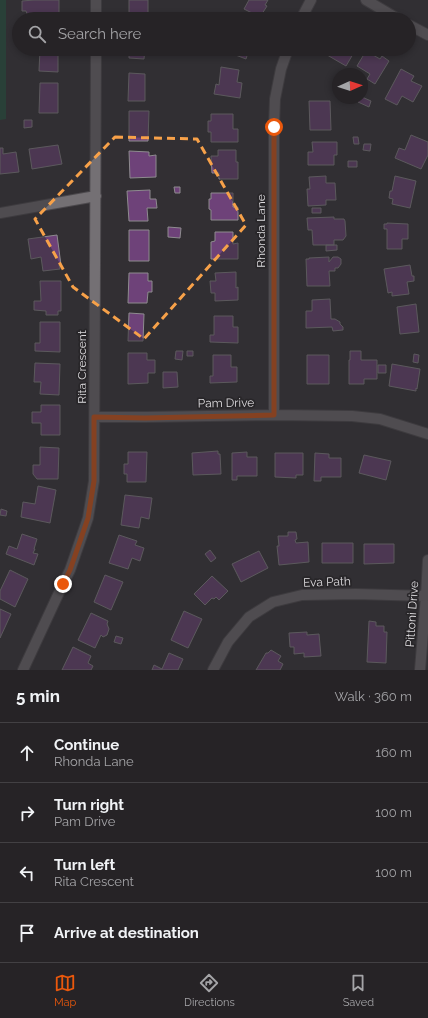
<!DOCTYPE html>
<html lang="en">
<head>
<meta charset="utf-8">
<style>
  body { margin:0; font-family:Raleway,sans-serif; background:#322f32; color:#f1f3f6 }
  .compass { position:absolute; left:332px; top:68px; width:36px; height:36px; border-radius:50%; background:#262326; box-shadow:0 2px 6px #0003; rotate:87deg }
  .stop { position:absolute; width:12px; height:12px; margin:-9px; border:3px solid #ea580c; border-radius:50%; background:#fff }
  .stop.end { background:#ea580c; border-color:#fff; box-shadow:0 1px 4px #0008 }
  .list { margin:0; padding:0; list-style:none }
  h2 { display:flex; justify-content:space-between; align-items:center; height:52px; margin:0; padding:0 16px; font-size:17px }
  h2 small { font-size:13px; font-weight:400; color:#a4a4a7 }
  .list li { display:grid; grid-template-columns:26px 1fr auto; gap:12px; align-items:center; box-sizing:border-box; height:60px; padding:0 16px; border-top:1px solid #424043 }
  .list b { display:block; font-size:15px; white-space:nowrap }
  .list p { margin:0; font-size:13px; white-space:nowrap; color:#a4a4a7 }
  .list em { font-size:13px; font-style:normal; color:#a4a4a7 }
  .icon { flex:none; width:22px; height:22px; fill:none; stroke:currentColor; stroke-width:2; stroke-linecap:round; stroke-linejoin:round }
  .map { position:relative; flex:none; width:428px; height:670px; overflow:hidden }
  .search { position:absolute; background:#262326; box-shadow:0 2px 6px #0003; left:12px; right:12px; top:12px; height:44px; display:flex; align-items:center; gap:10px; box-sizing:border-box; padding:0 14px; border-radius:22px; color:#a4a4a7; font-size:15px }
  .sheet { height:292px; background:#262326 }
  nav { display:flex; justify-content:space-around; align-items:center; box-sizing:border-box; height:56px; border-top:1px solid #424043; background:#262326; font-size:11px; color:#a4a4a7 }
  nav a { display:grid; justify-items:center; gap:2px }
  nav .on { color:#ea580c }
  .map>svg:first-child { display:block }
  .green { fill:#20563e }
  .building { fill:#6e4279; stroke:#8e8b8f }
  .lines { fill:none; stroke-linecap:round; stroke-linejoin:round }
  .minor-casing { stroke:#4d4a4e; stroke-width:12 }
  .minor { stroke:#747074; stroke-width:10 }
  .route { stroke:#ea580c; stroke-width:5 }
  .marked { fill:none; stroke:#f7a149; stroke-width:3; stroke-dasharray:8 5; stroke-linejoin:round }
  .labels { text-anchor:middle; stroke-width:3.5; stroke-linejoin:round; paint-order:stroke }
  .street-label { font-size:12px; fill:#dddbde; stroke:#282629 }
</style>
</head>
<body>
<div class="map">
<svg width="428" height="670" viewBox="0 0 428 670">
  <rect width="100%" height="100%" fill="#322f33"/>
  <!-- green -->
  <path class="green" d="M0 0H6V119L0 120Z"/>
  <!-- building -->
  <path class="building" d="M34 0H59V19H29L26 11H22V1Z
    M129 0H148V17H129Z
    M249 0H268L265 5 267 6 260 17 244 9Z
    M40 49H58V72L39 71Z
    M129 49H150H145L144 59 129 58Z
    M220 49H249L246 59Z
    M324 49H356L346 66 322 52Z
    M366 51 380 59 382 56 389 61 375 84 367 79 370 74 357 66Z
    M221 67 239 70 237 82 242 83 240 98 214 94 216 84 219 85Z
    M401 69 414 76 411 81 422 86 413 102 402 96 397 105 385 99Z
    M129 73 145 74V101H128Z
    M40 83H58V113H39Z
    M362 97 371 101 369 107 358 102 360 98H362Z
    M309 101H330L331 130H310Z
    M129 111H149L148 141H129Z
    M211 114H233V129H238V142H211V132H208V121H211Z
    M24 120H32V127L24 128Z
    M411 135 428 142V155L421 169 395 158 399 148 405 150Z
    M353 137H358L359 144H354Z
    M312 142H337V155H334V165H308V152H313Z
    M364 144H371L370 151 363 150Z
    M58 145 62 164 32 169 29 149Z
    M0 148H3V154L16 152 19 172 0 174Z
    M218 150H236V162H238V179H219V173H212L211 156H218Z
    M129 151 149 152V156L156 155V177L130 178Z
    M348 161H357V167H348Z
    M326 176V183H335L336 200H326V205L308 206 307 189H310L309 177Z
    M395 176 416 181 410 208 392 204 393 199 389 198 390 191H392Z
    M174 187H180V193H175Z
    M150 190V199H156L157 208H147L148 221H129L127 191Z
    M211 193H233V207H238V220H211V210L209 209V199H211Z
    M312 208H321V213H312Z
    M334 217V219H344L345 221 346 236 343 240H334V245H313L312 230H308L307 218Z
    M387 223 408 224V239H402V249H387V229H384V224H387Z
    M168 227 181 228 180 238 168 237Z
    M129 230H149V261H129Z
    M215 232H233V244L238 243V259H211V242L215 241Z
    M57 235 61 265H59L60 269 43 271 41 257 31 259 28 239Z
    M326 245H337V250L326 251Z
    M329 257V262L333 257H338L341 259V264L338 268H335V271H329L330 286H307L306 259H309V258Z
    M410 265 412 276H414V281L407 282 409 294 392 296V292L388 293 384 269Z
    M236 272V288L238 287V300L215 301V293H211L210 281H216L215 273Z
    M129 273H148V281H152V292H148L147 303H128Z
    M40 281H61V311H58V315H46V311L34 310V301H41Z
    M330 299 331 319H335L340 322V324L343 327V330L333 331 332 327 306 328V311H312V300Z
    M416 304 419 332 400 334 397 307Z
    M129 313 144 314 143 341H128Z
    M214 316H233V327H238V343L210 342V335H214Z
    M40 322H60V352L35 351V343H40Z
    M176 351H183L182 360 175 359Z
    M187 351H193V356H187Z
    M350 351H361V360H377V379H364V384H349V360H350Z
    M128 353H147V360H155V373H148V383L128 384Z
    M414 354 419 355 418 363 413 362Z
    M213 355H231V367H237V382L210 383V376H213Z
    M307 355H329V384H307Z
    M35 363 60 364 59 395 40 394 41 382H34Z
    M392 364 420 369 417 389 416 388V391L389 386Z
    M378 365H386V373H378Z
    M163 372H177L178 387 163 388Z
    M41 405H60V435H41V423H32V412H41Z
    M40 447 59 448 58 479H37L33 474V465H40Z
    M218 451V454H220L221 474 193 475 192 453Z
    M128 452H147L146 482H127V474H124V464H128Z
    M247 452V457H257V476H237V480H232V453Z
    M275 453H303V475H296V478L275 477Z
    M315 453 329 454V458H341V477H321V481H314Z
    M364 455 391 461 386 480 359 473Z
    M38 486 56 490 50 523 21 517 23 502 35 504Z
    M125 495 152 498 149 519 141 517 139 528 121 525Z
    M1 509 7 511 6 516 0 515Z
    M288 532H296L297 539 295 540 296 543 308 542 309 562 279 565 277 546H279L278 536H288Z
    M22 534 37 539 34 549H35L33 553 38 554 34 565 6 554 9 546 17 549Z
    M119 535 137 541 135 545 144 548 140 561 132 558 128 569 109 563Z
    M322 543H353V563H322Z
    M364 544H394V563L364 564Z
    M210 550 216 558 211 562 205 554Z
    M259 551 268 568 241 582 232 564Z
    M10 570 28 579 15 607 0 599V591Z
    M105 575 123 582 111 610 94 602Z
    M212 576 228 591 219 600 216 597 214 599 212 598 205 605 194 594Z
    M0 609 11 614 0 638Z
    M184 611 202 619 188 648 171 640Z
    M91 613 108 621 107 624 109 629 107 635 103 637 101 635 95 648 78 640Z
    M369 621 376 622V626H384V632H387L386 663 367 662Z
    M307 632V635L319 634 321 656 304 657V653L294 654V647H290L289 633Z
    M116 636 123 638 121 644 114 642Z
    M73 647 91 656 88 663 93 666 91 670H62Z
    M271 650 281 656 278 661 283 664 280 670H256L266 653H268Z
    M169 653 183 659 178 670H152L154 665 162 669Z"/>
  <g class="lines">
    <defs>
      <path id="minor" d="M366 0 398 19
        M96 19V0
        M301 19 311 0
        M409 25 428 35
        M0 213 96 196
        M274 415V127L275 99 281 69 288 49
        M95 417H145L274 415 352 416 380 419 428 434
        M23 670 63 584 70 570 88 518 94 481 96 49
        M213 670 228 642 249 617 273 602 302 595 356 594 426 596
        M420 670 426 596 428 560"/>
    </defs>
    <!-- minor casing -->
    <use href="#minor" class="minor-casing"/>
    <!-- minor -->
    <use href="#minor" class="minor"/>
  </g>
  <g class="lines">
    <!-- route -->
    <path class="route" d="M63 584 70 570 88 518 94 481V417L145 418 274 415V127"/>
  </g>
  <!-- marked area -->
  <path d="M0 0H428V670H0ZM115 137 197 139 246 225 144 339 73 287 35 219Z" fill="#322f33" fill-opacity=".55" fill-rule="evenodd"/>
  <path class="marked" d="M115 137 197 139 246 225 144 339 73 287 35 219Z"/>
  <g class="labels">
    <!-- street labels -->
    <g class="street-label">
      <text transform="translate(261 231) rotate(-90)" y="4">Rhonda Lane</text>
      <text transform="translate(82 367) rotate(-90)" y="4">Rita Crescent</text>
      <text transform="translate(226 403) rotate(-1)" y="4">Pam Drive</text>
      <text transform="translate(327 582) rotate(-2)" y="4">Eva Path</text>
      <text transform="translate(412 614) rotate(-86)" y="4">Pittoni Drive</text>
    </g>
  </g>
</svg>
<svg class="compass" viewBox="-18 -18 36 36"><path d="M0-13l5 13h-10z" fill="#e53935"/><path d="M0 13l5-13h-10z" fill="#a4a4a7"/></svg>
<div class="stop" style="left:274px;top:127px"></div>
<div class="stop end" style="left:63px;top:584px"></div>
<div class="search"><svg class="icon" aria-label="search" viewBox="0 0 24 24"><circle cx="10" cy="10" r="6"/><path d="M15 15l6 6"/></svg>Search here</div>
</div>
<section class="sheet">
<h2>5 min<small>Walk · 360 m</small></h2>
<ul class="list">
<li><svg class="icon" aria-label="ahead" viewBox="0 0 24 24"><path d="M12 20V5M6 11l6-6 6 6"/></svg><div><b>Continue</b><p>Rhonda Lane</p></div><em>160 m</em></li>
<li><svg class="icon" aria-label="right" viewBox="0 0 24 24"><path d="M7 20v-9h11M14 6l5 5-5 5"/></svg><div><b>Turn right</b><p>Pam Drive</p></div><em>100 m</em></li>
<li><svg class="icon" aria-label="left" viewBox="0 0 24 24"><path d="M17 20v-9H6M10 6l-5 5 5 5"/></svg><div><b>Turn left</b><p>Rita Crescent</p></div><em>100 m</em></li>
<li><svg class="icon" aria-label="arrive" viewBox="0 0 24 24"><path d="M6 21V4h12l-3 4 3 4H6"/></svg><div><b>Arrive at destination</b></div></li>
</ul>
</section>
<nav>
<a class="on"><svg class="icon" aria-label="map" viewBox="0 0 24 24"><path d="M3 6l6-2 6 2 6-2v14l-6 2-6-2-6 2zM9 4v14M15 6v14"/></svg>Map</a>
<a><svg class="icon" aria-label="directions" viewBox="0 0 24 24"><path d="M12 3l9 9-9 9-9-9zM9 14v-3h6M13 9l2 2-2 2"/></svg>Directions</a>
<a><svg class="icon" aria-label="saved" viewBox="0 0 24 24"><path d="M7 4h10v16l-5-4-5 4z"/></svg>Saved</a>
</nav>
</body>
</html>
